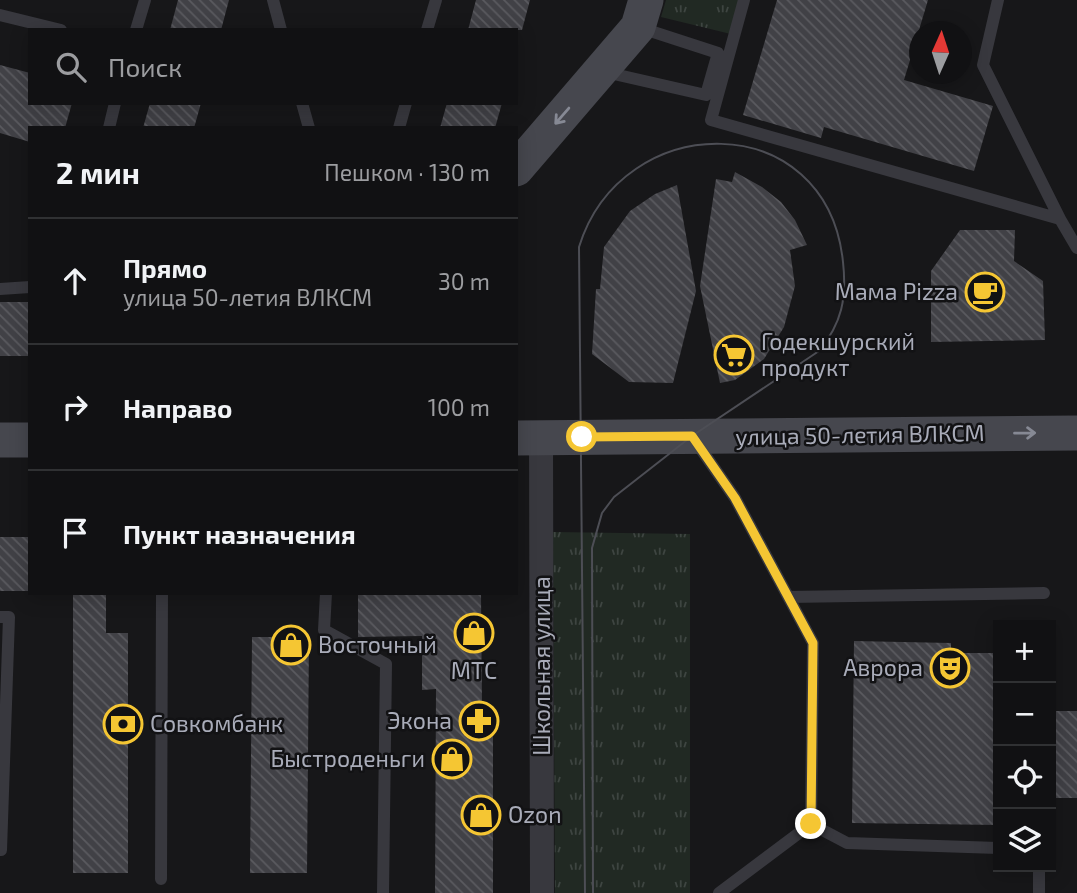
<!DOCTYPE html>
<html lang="ru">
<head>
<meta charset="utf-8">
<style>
  body { margin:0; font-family:"Exo 2",sans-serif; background:#1a1a1c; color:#f1f3f6 }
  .controls { position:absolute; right:21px; bottom:21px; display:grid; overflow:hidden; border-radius:0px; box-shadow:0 4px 18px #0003 }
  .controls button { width:63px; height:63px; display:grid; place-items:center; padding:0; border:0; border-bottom:2px solid #303133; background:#111113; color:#f1f3f6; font:35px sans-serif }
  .compass { position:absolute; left:909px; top:21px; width:63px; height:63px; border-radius:50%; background:#111113; box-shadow:0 4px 18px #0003; rotate:3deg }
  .stop { position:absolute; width:21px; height:21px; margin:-16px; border:5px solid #f5c633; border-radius:50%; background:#fff }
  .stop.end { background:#f5c633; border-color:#fff; box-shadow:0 2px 7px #0008 }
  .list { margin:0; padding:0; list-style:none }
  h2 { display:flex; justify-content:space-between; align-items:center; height:91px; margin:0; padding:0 28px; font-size:30px }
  h2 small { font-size:23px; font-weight:400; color:#9c9da0 }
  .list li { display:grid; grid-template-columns:46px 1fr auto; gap:21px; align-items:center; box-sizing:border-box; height:126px; padding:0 28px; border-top:2px solid #303133 }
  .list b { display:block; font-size:26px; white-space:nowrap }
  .list p { margin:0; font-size:23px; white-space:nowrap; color:#9c9da0 }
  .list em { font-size:23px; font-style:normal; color:#9c9da0 }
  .icon { flex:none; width:38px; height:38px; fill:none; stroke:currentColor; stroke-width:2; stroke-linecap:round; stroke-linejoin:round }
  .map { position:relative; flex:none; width:1077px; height:893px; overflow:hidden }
  .search { position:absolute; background:#111113; box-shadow:0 4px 18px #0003; left:28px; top:28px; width:490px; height:77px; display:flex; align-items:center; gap:18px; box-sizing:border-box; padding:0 24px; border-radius:0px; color:#9c9da0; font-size:26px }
  .panel { position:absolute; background:#111113; box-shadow:0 4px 18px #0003; left:28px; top:126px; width:490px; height:469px; border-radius:0px }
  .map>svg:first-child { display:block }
  .grass { fill:url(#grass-tufts) }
  .building { fill:url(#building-back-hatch) }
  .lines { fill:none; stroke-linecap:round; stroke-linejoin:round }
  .lane { stroke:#38383e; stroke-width:12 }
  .street { stroke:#38383e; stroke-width:24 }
  .secondary { stroke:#46474e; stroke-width:35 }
  .tram { stroke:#4d4e55; stroke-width:2 }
  .oneway { stroke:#868994 }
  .route { stroke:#f5c633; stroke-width:9 }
  .labels { text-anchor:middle; stroke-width:5; stroke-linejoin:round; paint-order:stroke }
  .poi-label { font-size:23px; fill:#a9acb9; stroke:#121214; text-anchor:end }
  .street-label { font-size:23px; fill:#a9acb9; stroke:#121214 }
</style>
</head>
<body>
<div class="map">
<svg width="1077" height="893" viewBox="0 0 1077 893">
  <defs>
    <pattern id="grass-tufts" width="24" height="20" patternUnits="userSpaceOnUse" patternTransform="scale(1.75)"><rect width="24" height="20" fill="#212923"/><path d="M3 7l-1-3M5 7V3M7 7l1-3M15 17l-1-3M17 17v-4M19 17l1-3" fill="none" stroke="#3e4541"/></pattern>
    <pattern id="building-back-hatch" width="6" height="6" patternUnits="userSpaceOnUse" patternTransform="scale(1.75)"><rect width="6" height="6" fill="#414146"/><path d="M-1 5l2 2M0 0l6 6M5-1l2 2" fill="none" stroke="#5a5a5f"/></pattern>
  </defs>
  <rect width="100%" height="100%" fill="#171719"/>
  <!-- grass -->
  <path class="grass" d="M666 0H745L735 35 661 17Z
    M553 532 690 534V893H555Z"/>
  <!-- building -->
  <path class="building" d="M178 0H229L221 30H170Z
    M476 0H530L522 30H468Z
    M777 0H928L904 80 993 106 974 171 824 127 821 138 743 115Z
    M0 65 30 73V103H72L65 128H30V142L0 133Z
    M150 103H201L194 128H143Z
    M447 103H502L495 128H440Z
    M735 172 762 187 781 202 795 220 807 245 790 250 795 286 784 327 764 359 735 380 720 383 700 286 716 179 732 182Z
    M677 185 696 291 673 383 629 382 592 354 596 289H600L604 247 630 211 655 194Z
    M960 230H1015L1014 261 1043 281 1045 340 931 342V271Z
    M0 302H30V356H0Z
    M0 537H30V591H0Z
    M73 593H106V633H128V873H73Z
    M358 593H481L482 707H493V893H435L436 689 422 690V636L358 637Z
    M252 637H309L307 873H250Z
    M854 641 951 643V653H998V825L852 823Z
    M1051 711H1077V798H1051Z"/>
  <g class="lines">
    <!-- lane -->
    <path class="lane" d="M273 0 281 30
      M744 0 711 120 1060 219 1077 248
      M998 0 983 65 1060 219
      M0 15 61 30
      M136 30 145 0
      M427 30 436 0
      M605 72 706 95 718 53 638 27
      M302 103 309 128
      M109 128 115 103
      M399 128 406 103
      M0 289 30 287
      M696 442 735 498 813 643 811 824 719 893
      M326 593 324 630 386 664 383 893
      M788 597 1044 593
      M0 617H9L1 850
      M811 824 847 843 998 848
      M161 879 162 593
      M1039 893V867"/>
    <!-- street -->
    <path class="street" d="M541 438 542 893"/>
    <!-- secondary -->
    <path class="secondary" d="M516 169 638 27 646 0
      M516 438 1077 433
      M0 440H30"/>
    <!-- tram -->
    <path class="tram" d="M585 893 579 247C622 108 827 106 843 262 847 298 842 323 819 351L692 436 614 497 602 513 592 548 593 893"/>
  </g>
  <!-- one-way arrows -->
  <defs><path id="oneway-shaft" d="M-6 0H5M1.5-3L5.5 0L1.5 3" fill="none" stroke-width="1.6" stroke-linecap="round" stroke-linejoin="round" transform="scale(1.75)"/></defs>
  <g class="oneway">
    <use href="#oneway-shaft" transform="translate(562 116) rotate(131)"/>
    <use href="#oneway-shaft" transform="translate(1025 433) rotate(-1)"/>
  </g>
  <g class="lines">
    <!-- route -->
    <path class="route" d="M582 437 692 436 735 498 813 643 811 824"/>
  </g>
  <!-- icons -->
  <defs>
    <symbol id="cafe-ring" viewBox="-11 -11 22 22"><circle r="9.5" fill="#121214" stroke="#f5c633" stroke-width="1.5"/><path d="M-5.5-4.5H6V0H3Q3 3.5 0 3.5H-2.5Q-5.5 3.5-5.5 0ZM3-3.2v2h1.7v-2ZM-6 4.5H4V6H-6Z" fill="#f5c633"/></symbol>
    <symbol id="supermarket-ring" viewBox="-11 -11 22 22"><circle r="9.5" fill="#121214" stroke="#f5c633" stroke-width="1.5"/><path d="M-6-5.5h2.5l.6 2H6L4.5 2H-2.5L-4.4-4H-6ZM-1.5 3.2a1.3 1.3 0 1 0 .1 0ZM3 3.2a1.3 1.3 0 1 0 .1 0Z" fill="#f5c633"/></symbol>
    <symbol id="shop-ring" viewBox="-11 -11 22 22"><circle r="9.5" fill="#121214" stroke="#f5c633" stroke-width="1.5"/><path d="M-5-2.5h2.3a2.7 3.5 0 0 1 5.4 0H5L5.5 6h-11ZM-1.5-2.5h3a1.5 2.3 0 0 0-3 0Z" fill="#f5c633"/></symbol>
    <symbol id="theatre-ring" viewBox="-11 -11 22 22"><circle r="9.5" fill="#121214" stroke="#f5c633" stroke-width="1.5"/><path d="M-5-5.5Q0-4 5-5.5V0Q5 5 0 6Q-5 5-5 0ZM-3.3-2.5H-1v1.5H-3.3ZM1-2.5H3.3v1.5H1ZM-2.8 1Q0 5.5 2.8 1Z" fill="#f5c633"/></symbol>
    <symbol id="pharmacy-ring" viewBox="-11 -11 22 22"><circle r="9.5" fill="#121214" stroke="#f5c633" stroke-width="1.5"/><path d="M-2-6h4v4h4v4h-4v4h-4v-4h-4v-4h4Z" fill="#f5c633"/></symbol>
    <symbol id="bank-ring" viewBox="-11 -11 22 22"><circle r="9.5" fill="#121214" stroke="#f5c633" stroke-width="1.5"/><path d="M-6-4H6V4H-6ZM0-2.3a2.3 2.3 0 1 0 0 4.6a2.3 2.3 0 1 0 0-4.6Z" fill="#f5c633"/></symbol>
  </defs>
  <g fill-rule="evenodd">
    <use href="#cafe-ring" x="963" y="270" width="44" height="44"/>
    <use href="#supermarket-ring" x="712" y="333" width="44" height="44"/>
    <use href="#shop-ring" x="452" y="611" width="44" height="44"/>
    <use href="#shop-ring" x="269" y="623" width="44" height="44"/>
    <use href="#theatre-ring" x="928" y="646" width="44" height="44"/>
    <use href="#pharmacy-ring" x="457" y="699" width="44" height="44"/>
    <use href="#bank-ring" x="101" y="702" width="44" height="44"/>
    <use href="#shop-ring" x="430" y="737" width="44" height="44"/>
    <use href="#shop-ring" x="459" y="793" width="44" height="44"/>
  </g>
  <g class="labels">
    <!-- poi labels -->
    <g class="poi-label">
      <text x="958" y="300">Мама Pizza</text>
      <text x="761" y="350" text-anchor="start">Годекшурский<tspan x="761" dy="26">продукт</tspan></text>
      <text x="318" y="653" text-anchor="start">Восточный</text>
      <text x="923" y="676">Аврора</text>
      <text x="474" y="679" text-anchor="middle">МТС</text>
      <text x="452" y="729">Экона</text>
      <text x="150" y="732" text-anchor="start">Совкомбанк</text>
      <text x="425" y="767">Быстроденьги</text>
      <text x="508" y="823" text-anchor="start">Ozon</text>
    </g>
    <!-- street labels -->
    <g class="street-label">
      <text transform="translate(860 435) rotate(-1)" y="8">улица 50-летия ВЛКСМ</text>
      <text transform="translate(542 666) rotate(-90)" y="8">Школьная улица</text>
    </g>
  </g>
</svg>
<div class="controls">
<button>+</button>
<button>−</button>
<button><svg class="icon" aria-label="locate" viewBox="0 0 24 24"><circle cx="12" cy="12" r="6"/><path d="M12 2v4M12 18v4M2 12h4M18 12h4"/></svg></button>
<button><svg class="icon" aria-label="layers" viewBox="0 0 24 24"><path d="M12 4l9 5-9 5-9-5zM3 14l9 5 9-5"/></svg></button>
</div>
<svg class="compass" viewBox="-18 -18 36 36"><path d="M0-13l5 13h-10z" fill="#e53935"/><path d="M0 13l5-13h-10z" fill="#9c9da0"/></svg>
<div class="stop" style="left:582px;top:437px"></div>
<div class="stop end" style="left:811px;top:824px"></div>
<div class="search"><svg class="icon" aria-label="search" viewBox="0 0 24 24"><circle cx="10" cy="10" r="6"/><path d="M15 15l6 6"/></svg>Поиск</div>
<section class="panel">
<h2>2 мин<small>Пешком · 130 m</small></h2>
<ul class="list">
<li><svg class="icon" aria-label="ahead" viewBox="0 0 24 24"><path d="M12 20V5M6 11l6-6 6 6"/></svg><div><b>Прямо</b><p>улица 50-летия ВЛКСМ</p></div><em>30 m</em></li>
<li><svg class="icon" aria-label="right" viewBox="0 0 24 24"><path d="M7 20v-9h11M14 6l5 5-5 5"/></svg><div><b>Направо</b></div><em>100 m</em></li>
<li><svg class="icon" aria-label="arrive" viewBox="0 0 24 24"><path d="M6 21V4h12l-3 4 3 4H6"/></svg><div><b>Пункт назначения</b></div></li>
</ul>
</section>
</div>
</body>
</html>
